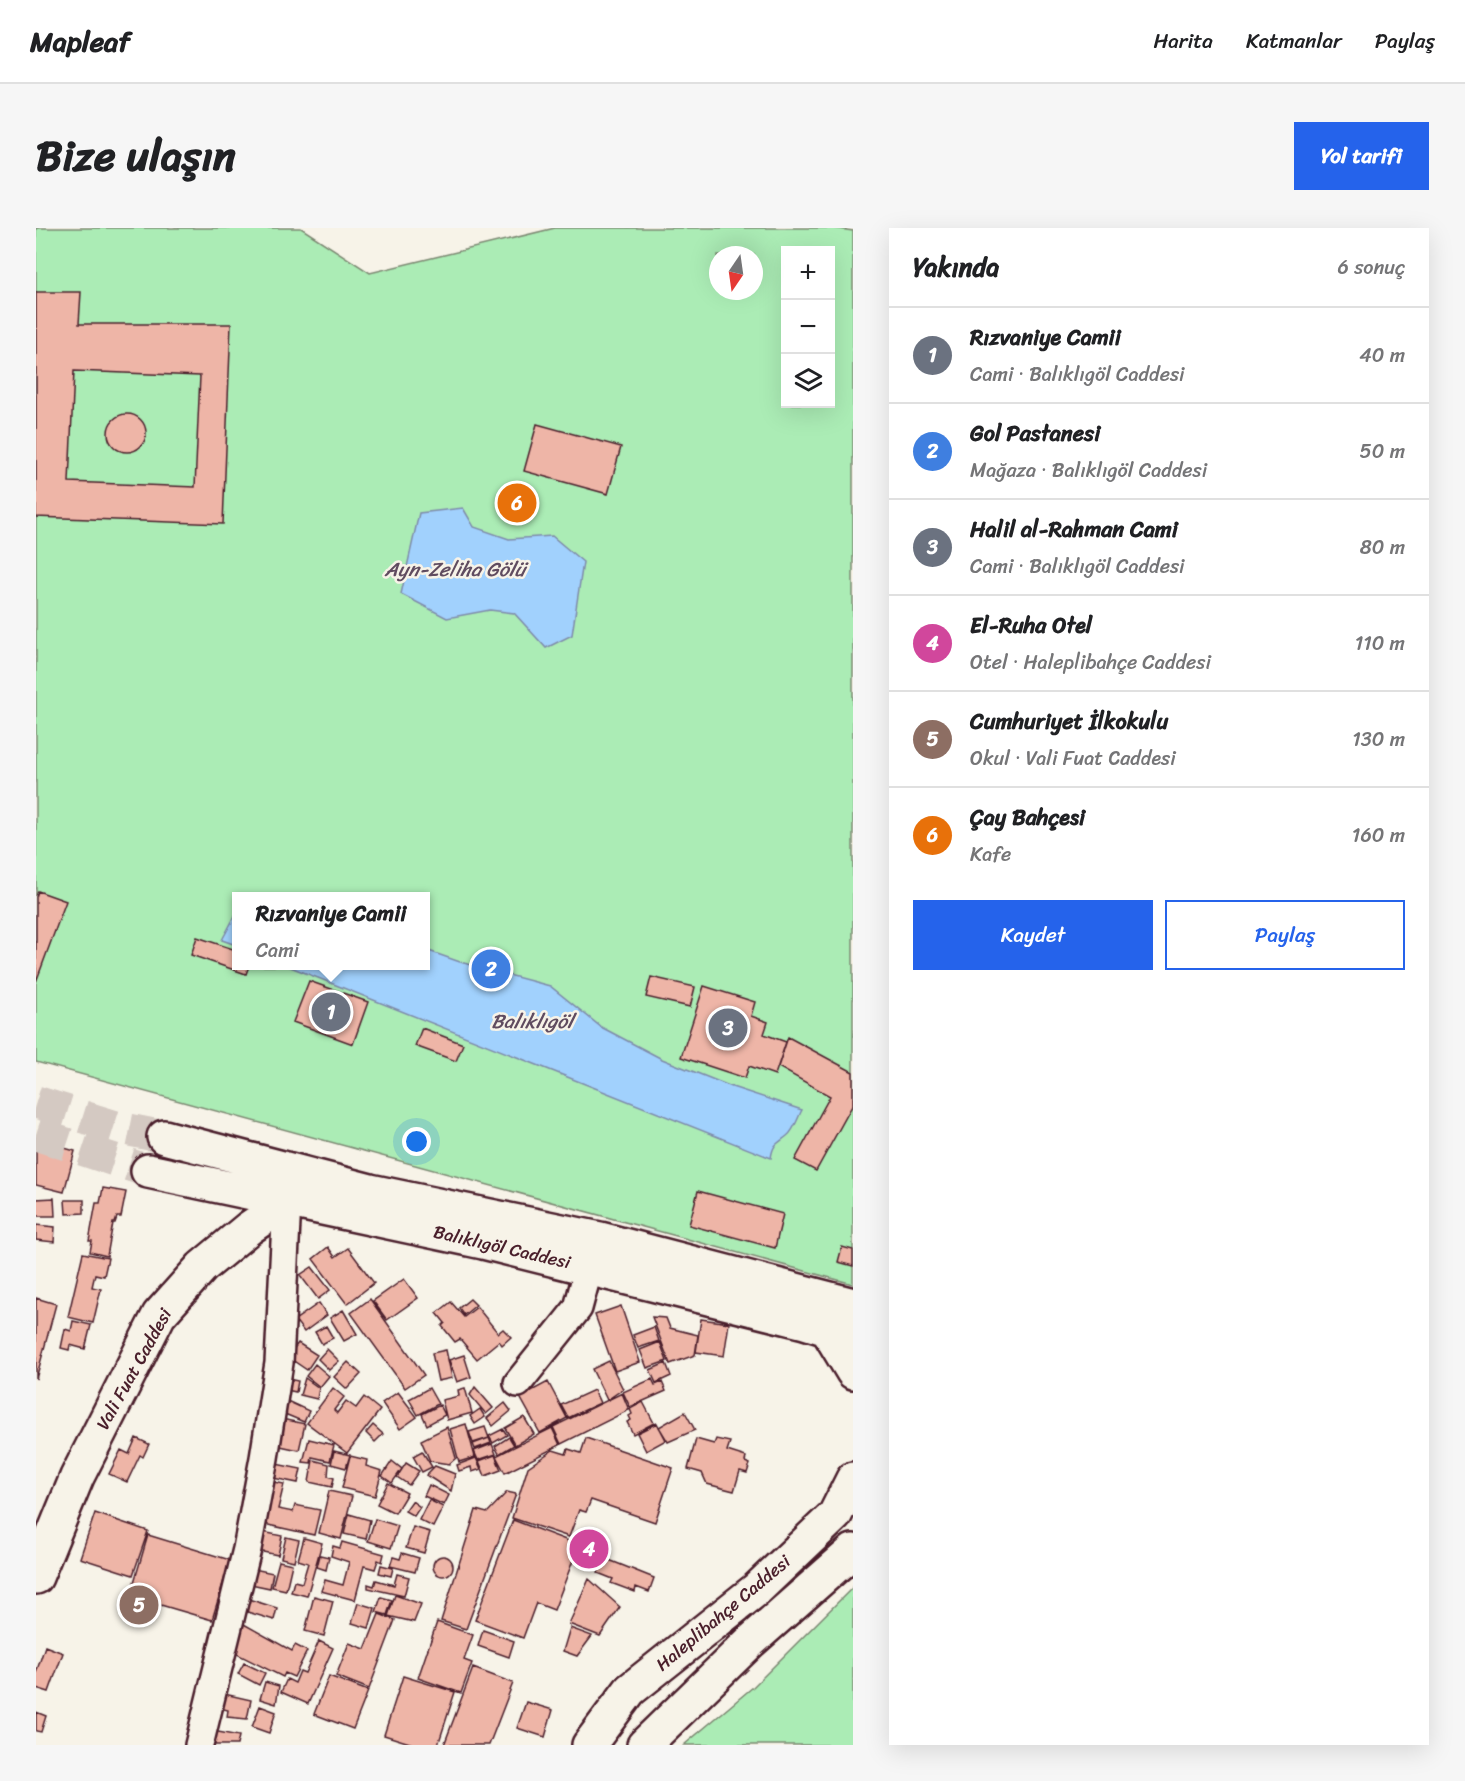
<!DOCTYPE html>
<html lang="tr">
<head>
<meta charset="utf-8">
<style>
  body { margin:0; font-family:Sriracha,sans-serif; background:#f6f6f6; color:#202124 }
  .controls { position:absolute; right:18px; top:18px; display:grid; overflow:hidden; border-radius:0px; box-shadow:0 6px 24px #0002 }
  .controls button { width:54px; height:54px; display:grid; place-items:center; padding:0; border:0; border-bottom:2px solid #e0e0e0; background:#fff; color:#202124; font:30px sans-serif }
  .compass { position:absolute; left:673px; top:18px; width:54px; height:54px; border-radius:50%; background:#fff; box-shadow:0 6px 24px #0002; rotate:193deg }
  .you { position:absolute; left:381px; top:914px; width:21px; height:21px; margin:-15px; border:4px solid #fff; border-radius:50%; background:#1a73e8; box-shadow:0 0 0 9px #1a73e833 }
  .badge { display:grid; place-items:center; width:39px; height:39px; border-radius:50%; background:#2563eb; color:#fff; font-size:20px; font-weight:700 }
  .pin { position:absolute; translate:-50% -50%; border:3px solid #fff; box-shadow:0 2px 6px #0006 }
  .popup { position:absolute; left:196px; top:664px; width:198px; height:78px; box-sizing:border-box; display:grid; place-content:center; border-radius:0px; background:#fff; filter:drop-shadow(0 2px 4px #0005); font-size:20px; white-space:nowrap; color:#757577 }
  .popup b { font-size:22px; color:#202124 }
  .popup::after { content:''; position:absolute; left:50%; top:100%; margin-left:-12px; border:12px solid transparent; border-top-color:#fff }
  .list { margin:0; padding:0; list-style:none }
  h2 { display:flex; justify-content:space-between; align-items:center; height:78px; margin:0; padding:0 24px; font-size:26px }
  h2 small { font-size:20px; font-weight:400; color:#757577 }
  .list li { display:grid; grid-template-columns:39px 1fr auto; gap:18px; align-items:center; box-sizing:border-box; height:96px; padding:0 24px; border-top:2px solid #e0e0e0 }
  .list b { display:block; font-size:22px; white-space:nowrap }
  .list p { margin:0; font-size:20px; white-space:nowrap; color:#757577 }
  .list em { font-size:20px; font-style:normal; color:#757577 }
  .actions { display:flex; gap:12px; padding:18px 24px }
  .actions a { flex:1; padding:14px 0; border:2px solid #2563eb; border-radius:0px; text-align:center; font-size:21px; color:#2563eb }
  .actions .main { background:#2563eb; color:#fff }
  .icon { flex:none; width:33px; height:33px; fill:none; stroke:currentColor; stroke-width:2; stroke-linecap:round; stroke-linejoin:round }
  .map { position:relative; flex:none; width:817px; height:1517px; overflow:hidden; border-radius:0px }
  header { display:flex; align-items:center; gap:36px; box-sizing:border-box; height:84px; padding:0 30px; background:#fff; border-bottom:2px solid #e0e0e0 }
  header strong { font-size:28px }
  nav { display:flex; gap:33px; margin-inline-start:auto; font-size:21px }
  .intro { display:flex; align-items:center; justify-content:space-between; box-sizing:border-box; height:144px; padding:0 36px }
  h1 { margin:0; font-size:42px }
  .button { padding:15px 27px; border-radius:0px; background:#2563eb; color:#fff; font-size:21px; font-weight:700 }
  main { display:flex; gap:36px; padding:0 36px }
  aside { flex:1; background:#fff; border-radius:0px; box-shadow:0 6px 24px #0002 }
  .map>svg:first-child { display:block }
  .green { fill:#abecb5; stroke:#7a8670; stroke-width:1.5; fill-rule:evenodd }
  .water { fill:#a1d1fd; stroke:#7e8aa9; stroke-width:1.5 }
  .building { fill:#eeb5a7; stroke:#4a1f2b; stroke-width:1.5; fill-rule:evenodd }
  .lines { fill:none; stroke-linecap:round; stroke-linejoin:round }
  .secondary-tunnel { stroke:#d4c9c2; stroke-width:33; stroke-dasharray:33 16; stroke-linecap:butt }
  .street-casing { stroke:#4a1f2b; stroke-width:32 }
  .secondary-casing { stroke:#4a1f2b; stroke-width:38 }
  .street { stroke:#f7f3e8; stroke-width:27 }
  .secondary { stroke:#f7f3e8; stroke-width:33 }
  .labels { text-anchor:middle; stroke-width:5; stroke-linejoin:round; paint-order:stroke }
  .street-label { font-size:18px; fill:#4a1f2b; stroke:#f7f3e8 }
  .water-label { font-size:20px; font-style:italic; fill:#604c60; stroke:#f7f3e8 }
</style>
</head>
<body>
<header>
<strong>Mapleaf</strong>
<nav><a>Harita</a><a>Katmanlar</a><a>Paylaş</a></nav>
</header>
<div class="intro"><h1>Bize ulaşın</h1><a class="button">Yol tarifi</a></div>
<main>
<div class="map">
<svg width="817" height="1517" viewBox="0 0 817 1517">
  <rect width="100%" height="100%" fill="#f7f3e8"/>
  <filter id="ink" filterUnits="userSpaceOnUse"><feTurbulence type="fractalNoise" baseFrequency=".0167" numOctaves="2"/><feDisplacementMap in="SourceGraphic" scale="12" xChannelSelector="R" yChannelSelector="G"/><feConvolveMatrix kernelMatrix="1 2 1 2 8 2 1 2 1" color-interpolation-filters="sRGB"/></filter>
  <g filter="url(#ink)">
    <!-- green -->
    <path class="green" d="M0 0H265L334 45 519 0H797L817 3V1056L0 834ZM750 22H794V176H750ZM682 27H718V63H682ZM200 668H389V738H200Z
      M817 1359V1517H648L717 1459Z"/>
    <!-- water -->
    <path class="water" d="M427 280 438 299 473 311 516 308 547 334 536 407 510 420 478 385 454 382 411 390 365 366 383 285Z
      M200 686V717L186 712Z
      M390 722 424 734 514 758 565 799 626 831 696 859 766 882C762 889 758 903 751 908 741 916 737 916 735 930L252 738H389Z"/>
    <!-- building -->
    <path class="building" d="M0 64H45L43 96H195L187 296 0 289ZM38 143 164 148 159 259 33 254Z
      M72 205a19 19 0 1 1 38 0a19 19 0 1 1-38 0Z
      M501 196 585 219 572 266 488 243Z
      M2 663 30 673 0 754V669Z
      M161 709 200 722V738H213L210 746 155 727Z
      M615 749 659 759 654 779 610 769Z
      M273 753 332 774 317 816 257 794Z
      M668 758 719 774 715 788 732 794 728 806 750 814 739 847 713 838 709 850 645 829Z
      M386 800 427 816 420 833 379 818Z
      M752 809 817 844V876L780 943 759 932 794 868 742 839Z
      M0 912 39 923 28 964 0 957Z
      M67 960 90 964 85 989H81L79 995H77L71 1028 54 1024 56 1013H53L60 975H64Z
      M662 963 747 986 739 1020 653 997Z
      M18 970 19 988H0V971Z
      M29 972H48V985L30 986Z
      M0 997 19 999 18 1014 0 1012Z
      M292 1019 299 1029 312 1020 338 1055 311 1076 277 1031Z
      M806 1019 817 1022V1038L802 1034Z
      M47 1025 72 1030 68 1048 59 1046 56 1059 65 1061 57 1095 32 1089Z
      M276 1039 294 1062 282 1071 264 1047Z
      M368 1051 382 1070 351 1092 337 1073Z
      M0 1070 20 1076 0 1151Z
      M334 1071 388 1147 369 1160 315 1085Z
      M434 1071 440 1077 428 1087 423 1080Z
      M415 1074 428 1089 441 1079 462 1105 467 1101 475 1109 466 1117 463 1113 441 1131 424 1111 419 1114 406 1098 409 1095 401 1085Z
      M283 1075 291 1087 268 1104 259 1092Z
      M585 1078 604 1134 579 1143 559 1087Z
      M307 1082 321 1106 308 1113 294 1090Z
      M616 1089 630 1090 634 1100 662 1107 659 1127 634 1136Z
      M665 1091 693 1095 688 1128 660 1124Z
      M37 1093 55 1097 49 1121 34 1117 33 1122 25 1120 29 1101 35 1103Z
      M290 1098 297 1110 286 1116 279 1104Z
      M618 1099 623 1113 602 1120 597 1107Z
      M624 1114 631 1133 611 1140 604 1122Z
      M262 1115 281 1127 271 1142 252 1129Z
      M291 1121 303 1133 293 1142 282 1131Z
      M410 1122 416 1150 402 1153 396 1125Z
      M428 1127 435 1149 421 1154 413 1132Z
      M573 1133 587 1161 571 1172 556 1141Z
      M312 1134 325 1146 311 1161 298 1149Z
      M630 1135 635 1148 620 1155 614 1142Z
      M279 1136 293 1148 284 1159 270 1148Z
      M269 1150 283 1160 281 1171 264 1167Z
      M252 1151 262 1153 260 1164 250 1162Z
      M616 1151 619 1157 626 1154 630 1163 594 1179 587 1164Z
      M512 1154 531 1190 504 1205 484 1169Z
      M439 1159 457 1180 450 1186 434 1167Z
      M297 1160 308 1169 298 1182 301 1185 310 1173 320 1180 328 1169 344 1182 311 1225 271 1195Z
      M393 1160 402 1176 382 1187 373 1171Z
      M429 1160 436 1185 411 1192 406 1172 423 1168 422 1162Z
      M558 1162 564 1175 532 1190 525 1177Z
      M362 1164 381 1189 364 1201 346 1175Z
      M586 1165 593 1182 525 1216 517 1199Z
      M249 1172 273 1183 268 1194 244 1184Z
      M607 1174 618 1195 597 1206 591 1194 595 1192 593 1188 596 1186 594 1181Z
      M469 1175 475 1183 457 1198 451 1190Z
      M404 1177 409 1187 391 1197 386 1186Z
      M444 1181 449 1189 439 1196 434 1188Z
      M649 1184 659 1202 632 1214 623 1199Z
      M488 1189 498 1206 479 1217 469 1200Z
      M241 1190 269 1196 263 1222 235 1216Z
      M621 1195 630 1212 610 1223 601 1205Z
      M430 1196 439 1229 423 1234 414 1201Z
      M337 1197 347 1206 339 1214 330 1205Z
      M411 1199 420 1230 413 1236 394 1233 385 1212Z
      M449 1199 453 1210 437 1215 433 1204Z
      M516 1200 524 1217 469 1245 460 1228Z
      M467 1201 471 1207 457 1215 453 1208Z
      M473 1209 478 1217 463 1226 459 1218Z
      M100 1210 113 1216 107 1229 104 1227 91 1254 73 1246 85 1222 93 1226Z
      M453 1210 455 1215 439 1221 437 1216Z
      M550 1210 637 1240 619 1294 555 1272 550 1284 543 1282 533 1309 476 1290 492 1239 517 1222 530 1226 532 1221 545 1225Z
      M273 1211 298 1217 294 1233 276 1229 275 1235 267 1234Z
      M660 1211 678 1216 680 1211 694 1214 691 1223 710 1229 709 1234 714 1236 711 1245 704 1243 698 1263 671 1256 666 1245 652 1241Z
      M456 1216 460 1226 442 1232 438 1223Z
      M298 1223 314 1227 310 1240 295 1236Z
      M386 1223 396 1239 386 1244 377 1228Z
      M459 1227 465 1242 449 1248 443 1233Z
      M314 1228 331 1232 330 1238 346 1243 339 1268 306 1260Z
      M440 1230 445 1241 436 1244 435 1239 423 1243 421 1237Z
      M277 1232 293 1236 292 1248 298 1250 296 1259 273 1254Z
      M356 1233 366 1241 356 1255 346 1248Z
      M235 1235 265 1241 262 1255 232 1249Z
      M370 1235 383 1243 373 1257 361 1249Z
      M399 1238 419 1246 415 1263 390 1247Z
      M233 1253 248 1256 242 1281 257 1284 259 1277 284 1282 278 1307 223 1295Z
      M352 1255 371 1265 359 1285 341 1276Z
      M393 1257 413 1267 408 1277 388 1268Z
      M293 1263 316 1268 305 1311 283 1305Z
      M471 1264 480 1266 430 1401 405 1393 440 1282 451 1285Z
      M393 1272 407 1279 397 1299 383 1292Z
      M376 1273 384 1279 378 1288 369 1283Z
      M59 1285 112 1303 97 1347 44 1330Z
      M313 1286 334 1292 330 1311 308 1306Z
      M339 1291 362 1298 355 1320 332 1313Z
      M477 1292 543 1317 518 1382 500 1375 487 1410 439 1392Z
      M377 1299 394 1304 388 1325 370 1320Z
      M222 1303 246 1308 242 1327 217 1322Z
      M112 1307 194 1332 176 1392 94 1368Z
      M250 1309 263 1312 258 1333 245 1330Z
      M268 1310 286 1315 271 1368 255 1364 258 1353 266 1355 272 1335 262 1332Z
      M306 1314 348 1326 346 1334 342 1332 339 1341 328 1338 319 1372 285 1363 289 1352 307 1357 313 1334 295 1328 297 1318 304 1320Z
      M366 1325 383 1330 379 1344 354 1338 357 1329 364 1331Z
      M284 1327 293 1329 290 1342 281 1339Z
      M397 1338a10 10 0 1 1 20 0a10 10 0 1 1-20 0Z
      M568 1330 618 1350 613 1364 600 1359 599 1364 575 1355 577 1351 562 1345Z
      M243 1333 256 1336 250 1362 236 1359Z
      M345 1337 357 1340 355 1348 343 1345Z
      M213 1340 237 1345 234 1360 210 1355Z
      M361 1346 373 1349 368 1368 332 1360V1356L338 1358 340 1352 358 1357Z
      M553 1351 584 1379 564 1408 533 1396Z
      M359 1367 385 1376 378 1394 352 1388Z
      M278 1368 297 1373 288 1408 269 1403Z
      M345 1369 356 1372 351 1387 340 1384Z
      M209 1370 241 1380 238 1392 205 1382Z
      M322 1375 339 1380 333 1400 316 1395Z
      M343 1386 359 1392 333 1461 300 1448 313 1415 329 1421Z
      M401 1394 437 1407 428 1432 436 1435 425 1465 382 1450Z
      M206 1395 256 1423 259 1417 271 1423 258 1449 249 1445 247 1449 193 1422Z
      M534 1400 556 1408 541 1428 527 1423Z
      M447 1402 478 1413 473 1429 442 1418Z
      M283 1413 297 1420 272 1476 245 1464 251 1451 259 1455 264 1443 269 1445Z
      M9 1418 27 1425 13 1464 0 1460V1445Z
      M208 1435 229 1445 223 1457 202 1446Z
      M437 1440 477 1455 453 1517H408Z
      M293 1448 332 1463 317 1501 278 1486Z
      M367 1448 419 1464 402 1517H380L348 1507Z
      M229 1454 243 1458 240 1476 224 1471Z
      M184 1465 215 1472 211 1491 191 1489 192 1482 180 1479Z
      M490 1474 517 1482 509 1509 481 1500Z
      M224 1478 240 1484 233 1505 216 1499Z
      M0 1484 10 1488 5 1504 0 1503Z
      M177 1503 203 1508 201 1517H174Z"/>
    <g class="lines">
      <!-- secondary-tunnel -->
      <path class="secondary-tunnel" d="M0 874 83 900 128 909
        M0 906 112 943"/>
      <defs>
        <path id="street" d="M482 1155 542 1080 553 1039
          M163 1517 211 1321 228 1230 243 1135 251 974"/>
        <path id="secondary" d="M128 909 334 963 564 1011 817 1077
          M112 943 447 1014 769 1094 817 1109
          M791 1101 817 1144
          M0 1349 41 1249 123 1087 166 1039 213 1000 251 974
          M553 1517 594 1462 721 1361 799 1287 817 1251
          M608 1517 715 1413 817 1323"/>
      </defs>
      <!-- street casing -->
      <use href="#street" class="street-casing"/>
      <!-- secondary casing -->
      <use href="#secondary" class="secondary-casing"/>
      <!-- street -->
      <use href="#street" class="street"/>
      <!-- secondary -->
      <use href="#secondary" class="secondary"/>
    </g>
  </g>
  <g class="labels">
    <!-- street labels -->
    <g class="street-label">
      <text transform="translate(466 1019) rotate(13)" y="6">Balıklıgöl Caddesi</text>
      <text transform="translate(98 1141) rotate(-61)" y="6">Vali Fuat Caddesi</text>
      <text transform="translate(687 1385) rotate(-40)" y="6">Haleplibahçe Caddesi</text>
    </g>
    <!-- water labels -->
    <g class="water-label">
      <text x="419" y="348">Ayn-Zeliha Gölü</text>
      <text x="496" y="800">Balıklıgöl</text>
    </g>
  </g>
</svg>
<div class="controls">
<button>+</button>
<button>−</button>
<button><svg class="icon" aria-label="layers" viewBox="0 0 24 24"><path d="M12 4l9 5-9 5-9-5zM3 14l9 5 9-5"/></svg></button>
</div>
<svg class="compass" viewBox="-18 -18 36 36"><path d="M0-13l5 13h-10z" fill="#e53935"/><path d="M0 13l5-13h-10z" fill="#757577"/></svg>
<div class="you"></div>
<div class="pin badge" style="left:295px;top:784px;background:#6b7280">1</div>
<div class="popup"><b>Rızvaniye Camii</b>Cami</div>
<div class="pin badge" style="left:455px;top:741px;background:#3f7fe0">2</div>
<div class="pin badge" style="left:692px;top:800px;background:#6b7280">3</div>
<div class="pin badge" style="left:553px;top:1321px;background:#d1479c">4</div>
<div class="pin badge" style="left:103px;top:1377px;background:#8d6e63">5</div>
<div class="pin badge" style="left:481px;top:275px;background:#e8710a">6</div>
</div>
<aside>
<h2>Yakında<small>6 sonuç</small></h2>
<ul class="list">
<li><span class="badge" style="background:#6b7280">1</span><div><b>Rızvaniye Camii</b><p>Cami · Balıklıgöl Caddesi</p></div><em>40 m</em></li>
<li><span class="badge" style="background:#3f7fe0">2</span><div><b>Gol Pastanesi</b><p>Mağaza · Balıklıgöl Caddesi</p></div><em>50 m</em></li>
<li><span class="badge" style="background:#6b7280">3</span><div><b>Halil al-Rahman Cami</b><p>Cami · Balıklıgöl Caddesi</p></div><em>80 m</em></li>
<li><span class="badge" style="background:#d1479c">4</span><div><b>El-Ruha Otel</b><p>Otel · Haleplibahçe Caddesi</p></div><em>110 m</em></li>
<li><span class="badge" style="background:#8d6e63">5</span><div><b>Cumhuriyet İlkokulu</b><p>Okul · Vali Fuat Caddesi</p></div><em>130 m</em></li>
<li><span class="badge" style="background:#e8710a">6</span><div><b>Çay Bahçesi</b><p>Kafe</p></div><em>160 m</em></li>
</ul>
<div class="actions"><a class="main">Kaydet</a><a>Paylaş</a></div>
</aside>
</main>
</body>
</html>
